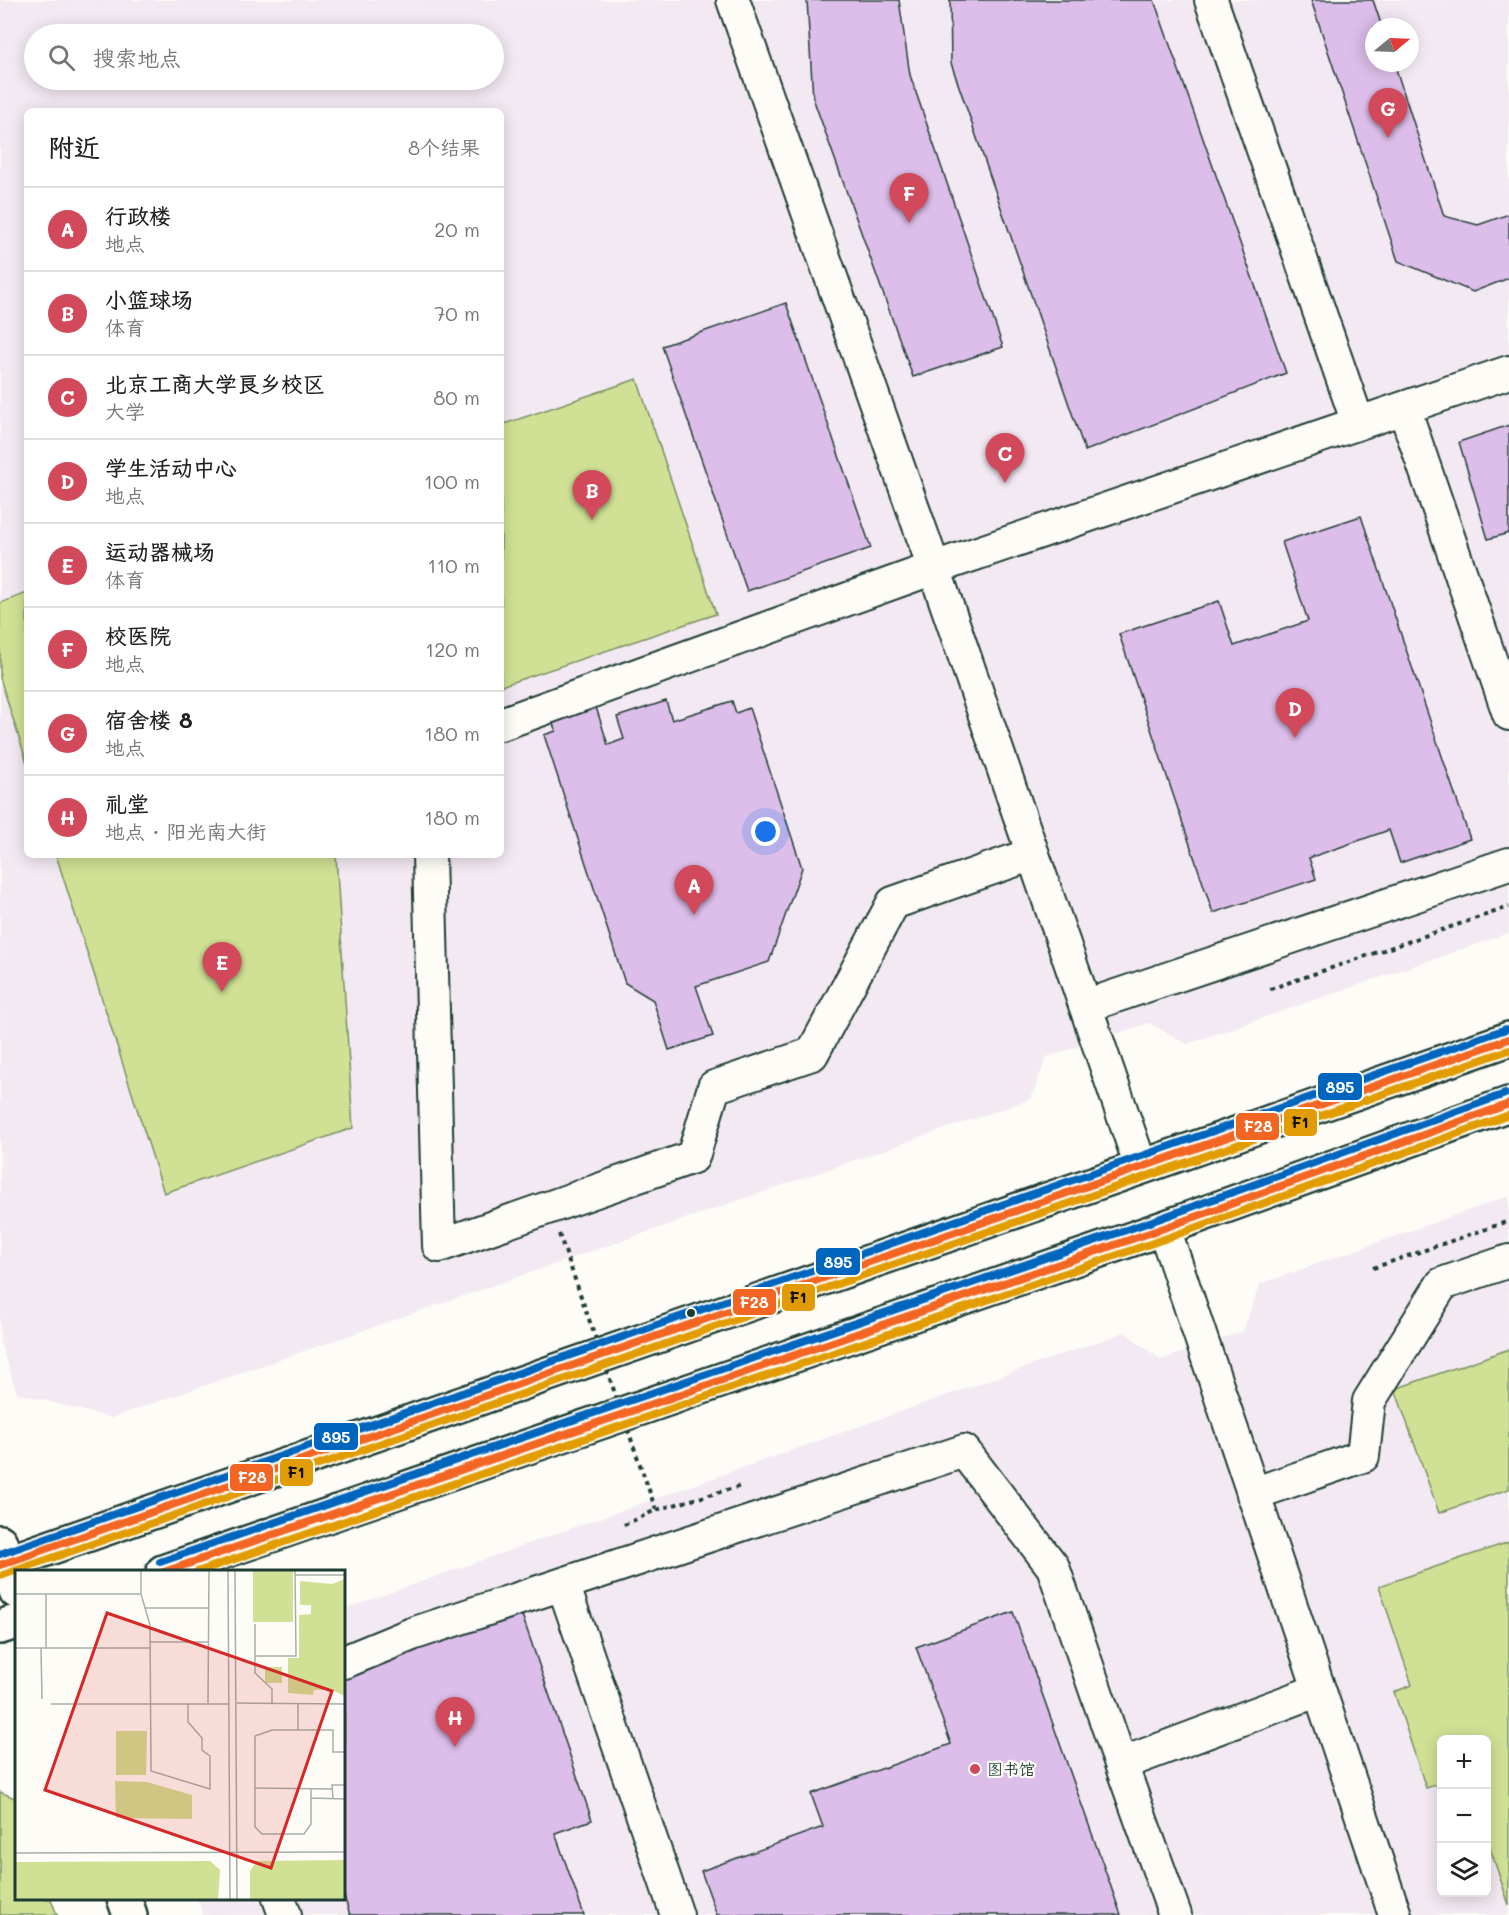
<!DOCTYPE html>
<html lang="zh">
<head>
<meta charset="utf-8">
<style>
  body { margin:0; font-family:Mali,"LXGW WenKai TC",sans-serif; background:#f2f2f2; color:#222 }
  .controls { position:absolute; right:18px; bottom:18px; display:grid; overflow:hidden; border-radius:9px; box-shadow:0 3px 15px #0003 }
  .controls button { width:54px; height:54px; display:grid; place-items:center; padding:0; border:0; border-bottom:2px solid #e0e0e0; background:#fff; color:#222; font:30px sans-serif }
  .compass { position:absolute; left:1365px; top:18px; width:54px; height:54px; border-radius:50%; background:#fff; box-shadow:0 3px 15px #0003; rotate:71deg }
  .you { position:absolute; left:766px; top:832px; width:21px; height:21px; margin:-15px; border:4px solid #fff; border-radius:50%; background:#1a73e8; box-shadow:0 0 0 9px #1a73e833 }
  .badge { display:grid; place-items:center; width:39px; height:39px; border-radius:50%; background:#d1495b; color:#fff; font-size:20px; font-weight:700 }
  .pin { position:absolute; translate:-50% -50px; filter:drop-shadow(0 2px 3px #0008) }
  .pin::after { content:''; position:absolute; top:32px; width:21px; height:18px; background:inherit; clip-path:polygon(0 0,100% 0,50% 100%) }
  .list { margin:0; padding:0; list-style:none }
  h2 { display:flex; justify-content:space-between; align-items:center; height:78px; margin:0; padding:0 24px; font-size:26px }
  h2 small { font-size:20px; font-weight:400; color:#767676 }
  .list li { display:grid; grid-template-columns:39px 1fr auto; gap:18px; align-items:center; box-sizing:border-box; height:84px; padding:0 24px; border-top:2px solid #e0e0e0 }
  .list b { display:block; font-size:22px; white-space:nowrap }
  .list p { margin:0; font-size:20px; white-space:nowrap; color:#767676 }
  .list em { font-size:20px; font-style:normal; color:#767676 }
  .icon { flex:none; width:33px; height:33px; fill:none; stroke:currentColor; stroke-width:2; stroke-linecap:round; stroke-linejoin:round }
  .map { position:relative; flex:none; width:1509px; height:1915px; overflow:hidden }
  .search { position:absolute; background:#fff; box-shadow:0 3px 15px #0003; left:24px; top:24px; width:480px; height:66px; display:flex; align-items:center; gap:15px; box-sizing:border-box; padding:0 21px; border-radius:33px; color:#767676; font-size:22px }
  .panel { position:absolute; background:#fff; box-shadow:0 3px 15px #0003; left:24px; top:108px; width:480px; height:750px; border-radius:9px }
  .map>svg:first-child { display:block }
  .built { fill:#f3e9f3; fill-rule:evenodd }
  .green { fill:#d0e195; stroke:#788f64; stroke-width:1.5 }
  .building { fill:#ddbeea; stroke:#1f3d34; stroke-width:1.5 }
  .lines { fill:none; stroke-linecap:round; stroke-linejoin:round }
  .minor-casing { stroke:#1f3d34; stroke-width:36 }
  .tertiary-casing { stroke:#1f3d34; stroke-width:38 }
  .primary-casing { stroke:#1f3d34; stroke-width:38 }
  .path { stroke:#1f3d34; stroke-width:4; stroke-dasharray:4.5 4.5; stroke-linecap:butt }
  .minor { stroke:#fdfcf7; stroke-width:32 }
  .tertiary { stroke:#fdfcf7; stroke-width:33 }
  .primary { stroke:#fdfcf7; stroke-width:33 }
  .path-bridge { stroke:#1f3d34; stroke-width:4; stroke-dasharray:4.5 4.5; stroke-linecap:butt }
  .bus-1-casing { stroke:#fdfcf7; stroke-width:12 }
  .bus-2-casing { stroke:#fdfcf7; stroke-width:12 }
  .bus-3-casing { stroke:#fdfcf7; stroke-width:12 }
  .bus-1 { stroke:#f26522; stroke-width:8 }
  .bus-2 { stroke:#e19c05; stroke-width:8 }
  .bus-3 { stroke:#0065bd; stroke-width:8 }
  .bus-dot { fill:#1f3d34; stroke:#fdfcf7; stroke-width:2 }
  .poi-dot { fill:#d1495b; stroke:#fdfcf7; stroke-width:2 }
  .labels { text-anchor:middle; stroke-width:4.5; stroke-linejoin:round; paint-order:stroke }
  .poi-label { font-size:16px; fill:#1f3d34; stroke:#fdfcf7; text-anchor:start }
  .inset-road { fill:none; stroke:#a4b0a9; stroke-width:1.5 }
  .view { fill:#d62828; fill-opacity:0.15; stroke:#d62828; stroke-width:3 }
  .inset-edge { fill:none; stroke:#1f3d34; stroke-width:3 }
  .line-badge { stroke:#fdfcf7; stroke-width:2 }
  .badge-label { font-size:16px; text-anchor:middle; font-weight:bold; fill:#fff }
  .pale-badge-label { font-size:16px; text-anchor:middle; font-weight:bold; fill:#111 }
</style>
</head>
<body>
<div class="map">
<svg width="1509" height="1915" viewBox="0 0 1509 1915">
  <rect width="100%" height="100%" fill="#fdfcf7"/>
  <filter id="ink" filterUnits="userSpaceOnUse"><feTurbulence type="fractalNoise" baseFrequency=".0167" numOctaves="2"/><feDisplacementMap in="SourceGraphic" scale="12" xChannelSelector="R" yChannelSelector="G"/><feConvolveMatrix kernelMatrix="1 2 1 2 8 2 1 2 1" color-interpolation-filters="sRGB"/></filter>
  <g filter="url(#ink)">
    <!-- built -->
    <path class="built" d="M0 0H1509V933L1187 1044 1149 1023 1047 1057 1031 1099 111 1418 17 1393 0 1342ZM1374 27H1410V63H1374ZM34 34H494V80H34ZM27 111H501V855H27Z
      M1509 1196V1915H203L197 1899 344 1898V1609L1125 1332 1161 1360 1243 1331 1260 1284ZM1442 1740H1486V1892H1442Z"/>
    <!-- green -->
    <path class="green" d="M637 379 716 614 501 686V425Z
      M27 593V763L0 678V603Z
      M56 855H336L353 1128 164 1193Z
      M1509 1349V1489L1439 1513 1395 1389Z
      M1509 1542V1905L1487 1839 1486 1740H1442L1441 1783 1426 1788 1394 1692 1412 1685 1379 1586Z
      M0 1792 15 1798 16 1801V1898L51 1899 57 1915H0Z"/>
    <!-- building -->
    <path class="building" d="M807 0H899L910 75 1003 347 913 377 813 98Z
      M950 0H1154L1286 373 1085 451 951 63Z
      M1311 0H1373L1382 27H1374V63H1394L1444 216 1478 225 1509 214V278L1473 292 1398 261Z
      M786 303 871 548 747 591 662 346Z
      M1509 425V533L1488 539 1459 442Z
      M1361 516 1470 839 1400 863 1389 830 1309 858 1316 879 1213 913 1119 634 1219 601 1234 646 1308 621 1282 542Z
      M666 701 672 720 732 701 736 713 749 708 802 868 769 962 696 986 713 1036 669 1050 653 1000 625 983 544 735 556 731 552 722 596 707 608 745 624 739 617 717Z
      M521 1612 592 1820 555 1833 584 1915H350L344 1896V1674Z
      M1013 1612 1121 1915H717L701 1871 823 1827 811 1794 951 1744 916 1647Z"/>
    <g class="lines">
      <defs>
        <path id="minor" d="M733 0 934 568 1141 1167
          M1211 0 1358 423
          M1404 408 1509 714
          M501 724 934 568 1509 372
          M429 855 439 1246 693 1157 714 1087 812 1054 893 903 1033 854
          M1086 1006 1509 864
          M1164 1228 1395 1915
          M1253 1494 1363 1456 1369 1401 1442 1284 1509 1261
          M563 1584 677 1915
          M344 1662 412 1634 964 1451 1053 1567 1121 1764 1175 1915
          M1121 1764 1319 1690
          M279 1898 285 1915"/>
        <path id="tertiary" d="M0 1542 16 1591
          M124 1898 130 1915"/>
        <path id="primary" d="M0 1565 1509 1039
          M163 1572 1164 1228 1509 1104
          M0 1627 16 1622"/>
      </defs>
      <!-- minor casing -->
      <use href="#minor" class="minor-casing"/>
      <!-- tertiary casing -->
      <use href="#tertiary" class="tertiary-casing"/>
      <!-- primary casing -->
      <use href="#primary" class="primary-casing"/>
      <!-- path -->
      <path class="path" d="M1270 989 1509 907
        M1373 1268 1509 1221
        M624 1525 656 1510 741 1486"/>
      <!-- minor -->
      <use href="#minor" class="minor"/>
      <!-- tertiary -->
      <use href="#tertiary" class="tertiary"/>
      <!-- primary -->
      <use href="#primary" class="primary"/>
      <!-- path-bridge -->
      <path class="path-bridge" d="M559 1234 656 1510"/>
      <defs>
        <path id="bus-1" d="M0 1565 1509 1039
          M164 1572 1164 1228 1509 1104"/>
        <path id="bus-2" d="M197 1572 1167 1238 1509 1115
          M3 1575 1509 1050"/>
        <path id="bus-3" d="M0 1554 1506 1029
          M160 1562 1161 1218 1505 1094"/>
      </defs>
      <!-- bus-1 casing -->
      <use href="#bus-1" class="bus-1-casing"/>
      <!-- bus-2 casing -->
      <use href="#bus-2" class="bus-2-casing"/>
      <!-- bus-3 casing -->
      <use href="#bus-3" class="bus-3-casing"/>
      <!-- bus-1 -->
      <use href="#bus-1" class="bus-1"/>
      <!-- bus-2 -->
      <use href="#bus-2" class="bus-2"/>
      <!-- bus-3 -->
      <use href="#bus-3" class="bus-3"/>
    </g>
  </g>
  <!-- markers -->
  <circle class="bus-dot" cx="691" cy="1313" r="5"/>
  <circle class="poi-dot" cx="975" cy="1769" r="6"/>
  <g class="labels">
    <!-- poi labels -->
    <g class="poi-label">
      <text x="987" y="1775">图书馆</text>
    </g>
  </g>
  <!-- overview -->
  <g transform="translate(15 1570)">
    <rect width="330" height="330" fill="#fdfcf7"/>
    <path d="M238 0H278V52H238ZM330 9V126L317 120H299L298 125 273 123V88H284V45L296 44V35H285V11L317 14ZM250 97H267V113H250ZM101 161H132L131 205H101ZM100 211 132 212 177 225V249L101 248ZM330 290V330H235V301L242 291ZM195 291 205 300 203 330H0V292Z" fill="#d0e195"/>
    <path class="inset-road" d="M126 0V24L135 55 136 201 195 219V186L187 180V168L173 152V134M213 0 215 330M220 0 222 330M280 5H330M0 24H126M31 24V78M130 38H193M240 54V103L257 119V134M135 72H193M0 78H135M26 78 27 129M240 86H281L280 0M193 133 194 0M222 133 330 134M36 134H214M283 134V160M239 218 317 219M296 218V254L289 264H247L240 257V166L257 160H318V182H330M296 228 330 229M318 228 317 215H330M0 283 330 282"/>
    <path class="view" d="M92 43 317 121 256 298 30 220Z"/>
    <rect width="330" height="330" class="inset-edge"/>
  </g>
  <g class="line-badge">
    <rect x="1317" y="1072" width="46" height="29" rx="6" fill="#0065bd"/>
    <rect x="1283" y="1108" width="35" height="29" rx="6" fill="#e19c05"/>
    <rect x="1235" y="1112" width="45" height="29" rx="6" fill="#f26522"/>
    <rect x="815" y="1247" width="46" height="29" rx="6" fill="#0065bd"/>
    <rect x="781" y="1283" width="35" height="29" rx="6" fill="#e19c05"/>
    <rect x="732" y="1288" width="45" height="28" rx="6" fill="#f26522"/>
    <rect x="313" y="1422" width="46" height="29" rx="6" fill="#0065bd"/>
    <rect x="279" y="1458" width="35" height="29" rx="6" fill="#e19c05"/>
    <rect x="229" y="1463" width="45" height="29" rx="6" fill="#f26522"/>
  </g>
  <g class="badge-label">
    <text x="1340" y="1093">895</text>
    <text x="1258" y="1132">F28</text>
    <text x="838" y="1268">895</text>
    <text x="754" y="1308">F28</text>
    <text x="336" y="1443">895</text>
    <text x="252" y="1483">F28</text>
  </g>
  <g class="pale-badge-label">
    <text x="1300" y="1128">F1</text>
    <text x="798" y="1303">F1</text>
    <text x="296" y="1478">F1</text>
  </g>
</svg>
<div class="controls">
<button>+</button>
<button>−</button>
<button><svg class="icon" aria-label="layers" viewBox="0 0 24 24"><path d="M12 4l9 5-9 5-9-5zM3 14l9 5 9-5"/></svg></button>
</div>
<svg class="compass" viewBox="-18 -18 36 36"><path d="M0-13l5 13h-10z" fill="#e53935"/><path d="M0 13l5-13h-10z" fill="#767676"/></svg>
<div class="you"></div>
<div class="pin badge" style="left:694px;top:915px">A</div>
<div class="pin badge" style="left:592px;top:520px">B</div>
<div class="pin badge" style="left:1005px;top:483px">C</div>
<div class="pin badge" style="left:1295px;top:738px">D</div>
<div class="pin badge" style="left:222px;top:992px">E</div>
<div class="pin badge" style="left:909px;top:223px">F</div>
<div class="pin badge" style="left:1388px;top:138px">G</div>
<div class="pin badge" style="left:455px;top:1747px">H</div>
<div class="search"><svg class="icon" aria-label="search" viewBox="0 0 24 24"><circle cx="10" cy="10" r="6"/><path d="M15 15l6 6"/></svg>搜索地点</div>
<section class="panel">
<h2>附近<small>8个结果</small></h2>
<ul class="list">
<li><span class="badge">A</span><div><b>行政楼</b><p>地点</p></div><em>20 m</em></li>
<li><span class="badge">B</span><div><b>小篮球场</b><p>体育</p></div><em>70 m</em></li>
<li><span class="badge">C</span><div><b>北京工商大学良乡校区</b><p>大学</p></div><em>80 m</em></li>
<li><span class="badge">D</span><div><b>学生活动中心</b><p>地点</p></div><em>100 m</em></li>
<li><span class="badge">E</span><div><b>运动器械场</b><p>体育</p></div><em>110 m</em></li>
<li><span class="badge">F</span><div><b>校医院</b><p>地点</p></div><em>120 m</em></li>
<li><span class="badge">G</span><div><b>宿舍楼 8</b><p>地点</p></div><em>180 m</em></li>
<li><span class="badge">H</span><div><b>礼堂</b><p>地点 · 阳光南大街</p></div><em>180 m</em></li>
</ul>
</section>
</div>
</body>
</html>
